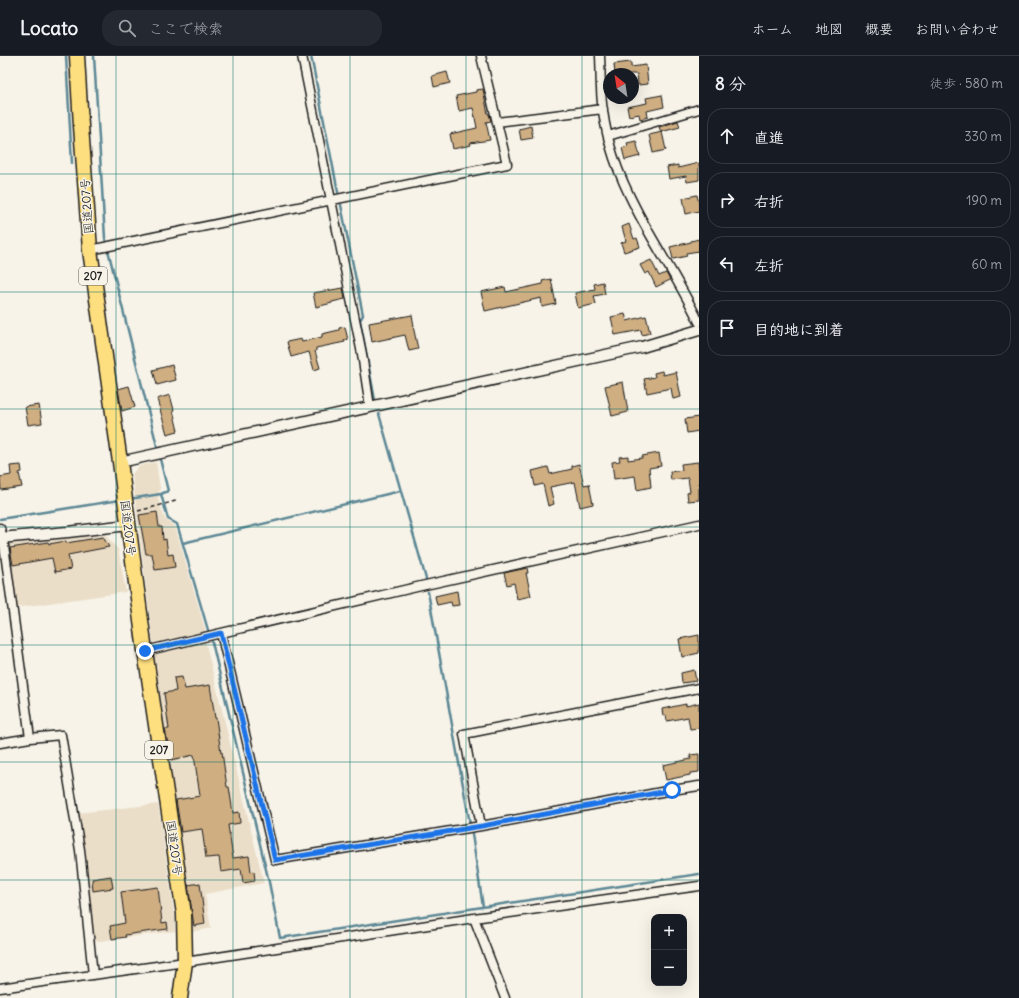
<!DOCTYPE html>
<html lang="ja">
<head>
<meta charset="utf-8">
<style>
  body { margin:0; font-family:Delius,"Klee One",sans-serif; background:#242831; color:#f1f3f6 }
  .controls { position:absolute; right:12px; bottom:12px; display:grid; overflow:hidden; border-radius:8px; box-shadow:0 4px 16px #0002 }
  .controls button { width:36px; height:36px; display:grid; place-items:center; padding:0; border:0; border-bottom:1px solid #363941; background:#171b24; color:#f1f3f6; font:20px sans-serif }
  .compass { position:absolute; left:603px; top:12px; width:36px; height:36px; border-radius:50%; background:#171b24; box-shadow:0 4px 16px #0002; rotate:330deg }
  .stop { position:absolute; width:12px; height:12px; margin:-9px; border:3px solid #1a73e8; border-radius:50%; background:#fff }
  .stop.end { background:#1a73e8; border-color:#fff; box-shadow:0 1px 4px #0008 }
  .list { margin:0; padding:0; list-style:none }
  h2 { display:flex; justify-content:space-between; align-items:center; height:52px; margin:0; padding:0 16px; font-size:17px }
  h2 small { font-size:13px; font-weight:400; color:#9ea1a6 }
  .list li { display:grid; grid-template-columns:26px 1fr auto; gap:12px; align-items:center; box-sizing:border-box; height:56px; margin:0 8px 8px; padding:0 8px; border:1px solid #363941; border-radius:16px }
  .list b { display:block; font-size:15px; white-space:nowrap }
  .list em { font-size:13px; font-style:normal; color:#9ea1a6 }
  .icon { flex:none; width:22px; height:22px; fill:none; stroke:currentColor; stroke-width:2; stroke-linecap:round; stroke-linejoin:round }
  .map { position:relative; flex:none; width:699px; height:942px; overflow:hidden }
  header { display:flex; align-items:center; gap:24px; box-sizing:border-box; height:56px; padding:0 20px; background:#171b24; border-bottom:1px solid #363941 }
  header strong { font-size:19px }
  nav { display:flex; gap:22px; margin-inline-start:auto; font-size:14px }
  .search { width:280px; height:36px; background:#242831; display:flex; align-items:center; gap:10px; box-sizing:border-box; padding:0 14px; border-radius:16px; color:#9ea1a6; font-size:15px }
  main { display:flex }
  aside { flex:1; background:#171b24 }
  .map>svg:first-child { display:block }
  .built { fill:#ebdec9 }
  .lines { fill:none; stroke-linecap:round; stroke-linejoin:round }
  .stream { stroke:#5b8795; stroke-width:2.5 }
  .building { fill:#cfae82; stroke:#1c1c1c }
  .minor-casing { stroke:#1c1c1c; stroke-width:11 }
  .tertiary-casing { stroke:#1c1c1c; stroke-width:13 }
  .trunk-casing { stroke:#1c1c1c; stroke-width:17 }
  .path { stroke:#1c1c1c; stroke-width:1.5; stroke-dasharray:4 3; stroke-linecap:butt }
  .minor { stroke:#f7f3e8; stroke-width:8 }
  .tertiary { stroke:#f7f3e8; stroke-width:10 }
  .trunk { stroke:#fedf80; stroke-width:14 }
  .route { stroke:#1a73e8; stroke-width:5 }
  .grid { fill:none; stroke:#0f766e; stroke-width:1; stroke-opacity:0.55 }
  .labels { text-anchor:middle; stroke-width:3; stroke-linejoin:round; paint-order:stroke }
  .shield { fill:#f7f3e8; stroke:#5e5c59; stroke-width:1 }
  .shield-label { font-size:11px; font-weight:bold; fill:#1c1c1c }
  .street-label { font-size:12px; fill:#1c1c1c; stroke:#f7f3e8 }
</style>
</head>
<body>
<header>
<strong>Locato</strong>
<div class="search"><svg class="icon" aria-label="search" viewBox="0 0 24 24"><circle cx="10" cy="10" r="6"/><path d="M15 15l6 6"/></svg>ここで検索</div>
<nav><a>ホーム</a><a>地図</a><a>概要</a><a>お問い合わせ</a></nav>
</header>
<main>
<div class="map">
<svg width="699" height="942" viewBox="0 0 699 942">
  <rect width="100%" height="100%" fill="#f7f3e8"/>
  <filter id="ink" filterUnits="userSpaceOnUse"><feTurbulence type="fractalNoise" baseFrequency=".025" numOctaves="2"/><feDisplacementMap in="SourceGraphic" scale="8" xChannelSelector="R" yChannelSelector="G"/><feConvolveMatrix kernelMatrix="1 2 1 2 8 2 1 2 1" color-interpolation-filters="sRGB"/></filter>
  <g filter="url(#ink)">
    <!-- built -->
    <path class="built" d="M156 406 160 432 158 443 165 463 175 470 206 576 153 587 132 418 139 410Z
      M105 479 118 493 126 536 14 552 5 488Z
      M205 584 264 827 205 838 211 872 192 876 153 596Z
      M158 748 175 863V875L92 886 77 757Z"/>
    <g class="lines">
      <!-- stream -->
      <path class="stream" d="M66 0 72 107
        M94 0 105 182 158 394
        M311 0 338 136
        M341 149 363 259 360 264 375 344
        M379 358 426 523
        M161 438 168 463 177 468 208 574
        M129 443 161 438 168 435 159 399
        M0 463 120 444
        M183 487 400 435
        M428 536 470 768
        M212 586 269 826 280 882 699 818
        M472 778 483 851"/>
    </g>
    <!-- building -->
    <path class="building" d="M631 6V11L646 9 648 28 638 29 637 18H615L614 8Z
      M447 16 450 27 434 31 432 20Z
      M483 33 488 58H489L491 65 486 66 490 84 470 87 471 89 453 93 450 78 477 72 473 52 459 55 456 40 476 36V34Z
      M662 39 664 51 647 55 648 61 640 63 639 58 629 60 627 51 647 47 646 42Z
      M678 65 680 71 661 76 659 71Z
      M531 70 533 82 521 84 519 73Z
      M662 76 666 94 653 97 649 79Z
      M636 85 640 100 625 104 622 92 628 90 627 87Z
      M699 107V124L687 126 686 120 669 123 667 111 678 109V112Z
      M697 139 699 147V155L686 158 683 142Z
      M629 168 634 183 637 182 640 191 624 196 621 187 626 185 622 171Z
      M699 183V195L686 197 687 200 673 203 670 191 691 186V185Z
      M651 204 659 220 666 217 670 224 656 231 649 216 645 218 640 209Z
      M551 223 556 248 542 251 541 242 485 255 481 236 505 231 506 236 543 228 542 225Z
      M603 226 605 238 594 240 596 248 578 252 575 237 595 233 594 228Z
      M343 232 345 243 332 246V247L316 251 313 237Z
      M625 258 627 265 646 260 650 277 642 279 641 274 615 279 611 261Z
      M412 259 414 270H413L418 293 409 295 405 279 372 286 369 267Z
      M345 271 348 284H344L345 286 316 292V295H315L320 312 314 314 309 296 291 301 287 286 301 283 302 286 322 281V278L339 274V272Z
      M172 309 176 324 157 329 153 314Z
      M662 315 663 319 676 316 681 341 673 343 671 332 647 337 644 323 655 321 654 317Z
      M623 326 628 356 612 360 605 330Z
      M129 330 135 351 122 355 118 333Z
      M170 339 174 354H173L178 375 167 378 157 343Z
      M39 349 42 367 28 369 25 351Z
      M699 361V375L687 377 685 363Z
      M659 397 661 410 649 412 651 431 637 434 635 420 614 423 612 406 620 405 619 401 628 400V404L642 402V400Z
      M698 406 699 415V444L688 445 687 437 690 436 688 422 671 424 670 416 682 414 681 408Z
      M579 408 584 429 589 428 593 448 580 451 575 426 550 431 554 448 548 450 543 428 535 430 532 415 548 411 550 418 572 413V410Z
      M21 409 22 416 19 417 22 431 1 434 0 421 11 419 10 410Z
      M157 456 159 471H162L163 484 166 483 168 499 173 498 175 511 155 514 152 498H146L139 459Z
      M103 481 109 491 68 499 71 513 55 516 52 502 13 509 10 492 48 486 49 488 66 485V487Z
      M527 512 528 517H526L531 540 517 543 514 527 507 529 504 517Z
      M457 535 459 549 452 550 451 546 437 549 435 540Z
      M699 579V597L682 601 679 583Z
      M694 614 696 625 682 627 681 617Z
      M182 621 185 633 210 629 215 662H216L221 697 222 696 227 731H229L233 757 239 756 240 767 228 769 233 802 249 800 251 816 254 815 255 825 243 827 241 813 221 816 219 801 206 802 202 773 181 776 176 744 200 740 194 699 171 704 165 673H169L164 637 176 635 174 622Z
      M699 647V672L690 673 688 661 667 665 666 659 663 660 662 653 686 648V650Z
      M699 698V716L690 717V719L666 724 663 709 691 703 690 699Z
      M111 820 113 832 93 835 92 823Z
      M200 827 205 868 194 870 188 829Z
      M158 831 162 867 167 866 168 873 138 877 125 879 126 881 112 883 110 870 125 867 121 836Z"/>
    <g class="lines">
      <defs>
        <path id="minor" d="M302 0 362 298 370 351
          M600 0C601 18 600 37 603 55 605 70 609 87 614 102 634 161 672 210 699 266
          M497 66 603 53
          M608 80 699 53
          M90 194 507 108 481 0
          M0 472 3 482 30 682
          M221 577 275 804 481 770 672 734 699 730
          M145 595 421 530 699 468
          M0 687 30 682 61 679 80 794 93 919
          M481 770 464 678 699 632
          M474 862 505 942
          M0 932 185 906 474 862 699 830"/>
        <path id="tertiary" d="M120 406 642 291 699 274
          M0 482 68 476 128 469"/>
        <path id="trunk" d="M77 0 81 70 90 194 120 406 145 595 184 858 185 906 180 942"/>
      </defs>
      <!-- minor casing -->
      <use href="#minor" class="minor-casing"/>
      <!-- tertiary casing -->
      <use href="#tertiary" class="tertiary-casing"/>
      <!-- trunk casing -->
      <use href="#trunk" class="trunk-casing"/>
      <!-- path -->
      <path class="path" d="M138 455 176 445"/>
      <!-- minor -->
      <use href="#minor" class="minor"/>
      <!-- tertiary -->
      <use href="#tertiary" class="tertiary"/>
      <!-- trunk -->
      <use href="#trunk" class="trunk"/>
    </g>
  </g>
  <g class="lines" filter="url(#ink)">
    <!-- route -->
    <path class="route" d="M145 595 221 577 275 804 482 770 672 734"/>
  </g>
  <!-- grid -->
  <path class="grid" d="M116 0V942M233 0V942M350 0V942M466 0V942M582 0V942M0 118H699M0 236H699M0 353H699M0 471H699M0 589H699M0 706H699M0 824H699"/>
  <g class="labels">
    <!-- shield labels -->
    <g class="shield">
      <rect x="79" y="211" width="28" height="18" rx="3"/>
      <rect x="145" y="685" width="28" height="18" rx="3"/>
    </g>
    <g class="shield-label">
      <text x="93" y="224">207</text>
      <text x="159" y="698">207</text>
    </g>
    <!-- street labels -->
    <g class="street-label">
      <text transform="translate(87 150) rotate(-94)" y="4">国道207号</text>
      <text transform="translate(128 472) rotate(83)" y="4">国道207号</text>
      <text transform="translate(174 792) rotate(82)" y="4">国道207号</text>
    </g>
  </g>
</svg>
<div class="controls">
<button>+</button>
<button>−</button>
</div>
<svg class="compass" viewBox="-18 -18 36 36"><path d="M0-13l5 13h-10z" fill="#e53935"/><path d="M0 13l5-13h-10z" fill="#9ea1a6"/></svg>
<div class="stop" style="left:672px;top:734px"></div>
<div class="stop end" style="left:145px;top:595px"></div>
</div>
<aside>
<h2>8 分<small>徒歩 · 580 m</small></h2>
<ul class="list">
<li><svg class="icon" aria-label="ahead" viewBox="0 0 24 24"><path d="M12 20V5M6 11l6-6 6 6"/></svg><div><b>直進</b></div><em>330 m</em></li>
<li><svg class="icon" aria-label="right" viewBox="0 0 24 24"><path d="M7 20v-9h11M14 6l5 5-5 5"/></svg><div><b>右折</b></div><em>190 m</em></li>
<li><svg class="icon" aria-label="left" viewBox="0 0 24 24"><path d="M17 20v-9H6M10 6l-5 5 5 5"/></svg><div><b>左折</b></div><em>60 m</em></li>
<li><svg class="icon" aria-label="arrive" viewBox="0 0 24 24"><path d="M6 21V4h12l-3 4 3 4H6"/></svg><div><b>目的地に到着</b></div></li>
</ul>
</aside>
</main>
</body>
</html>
